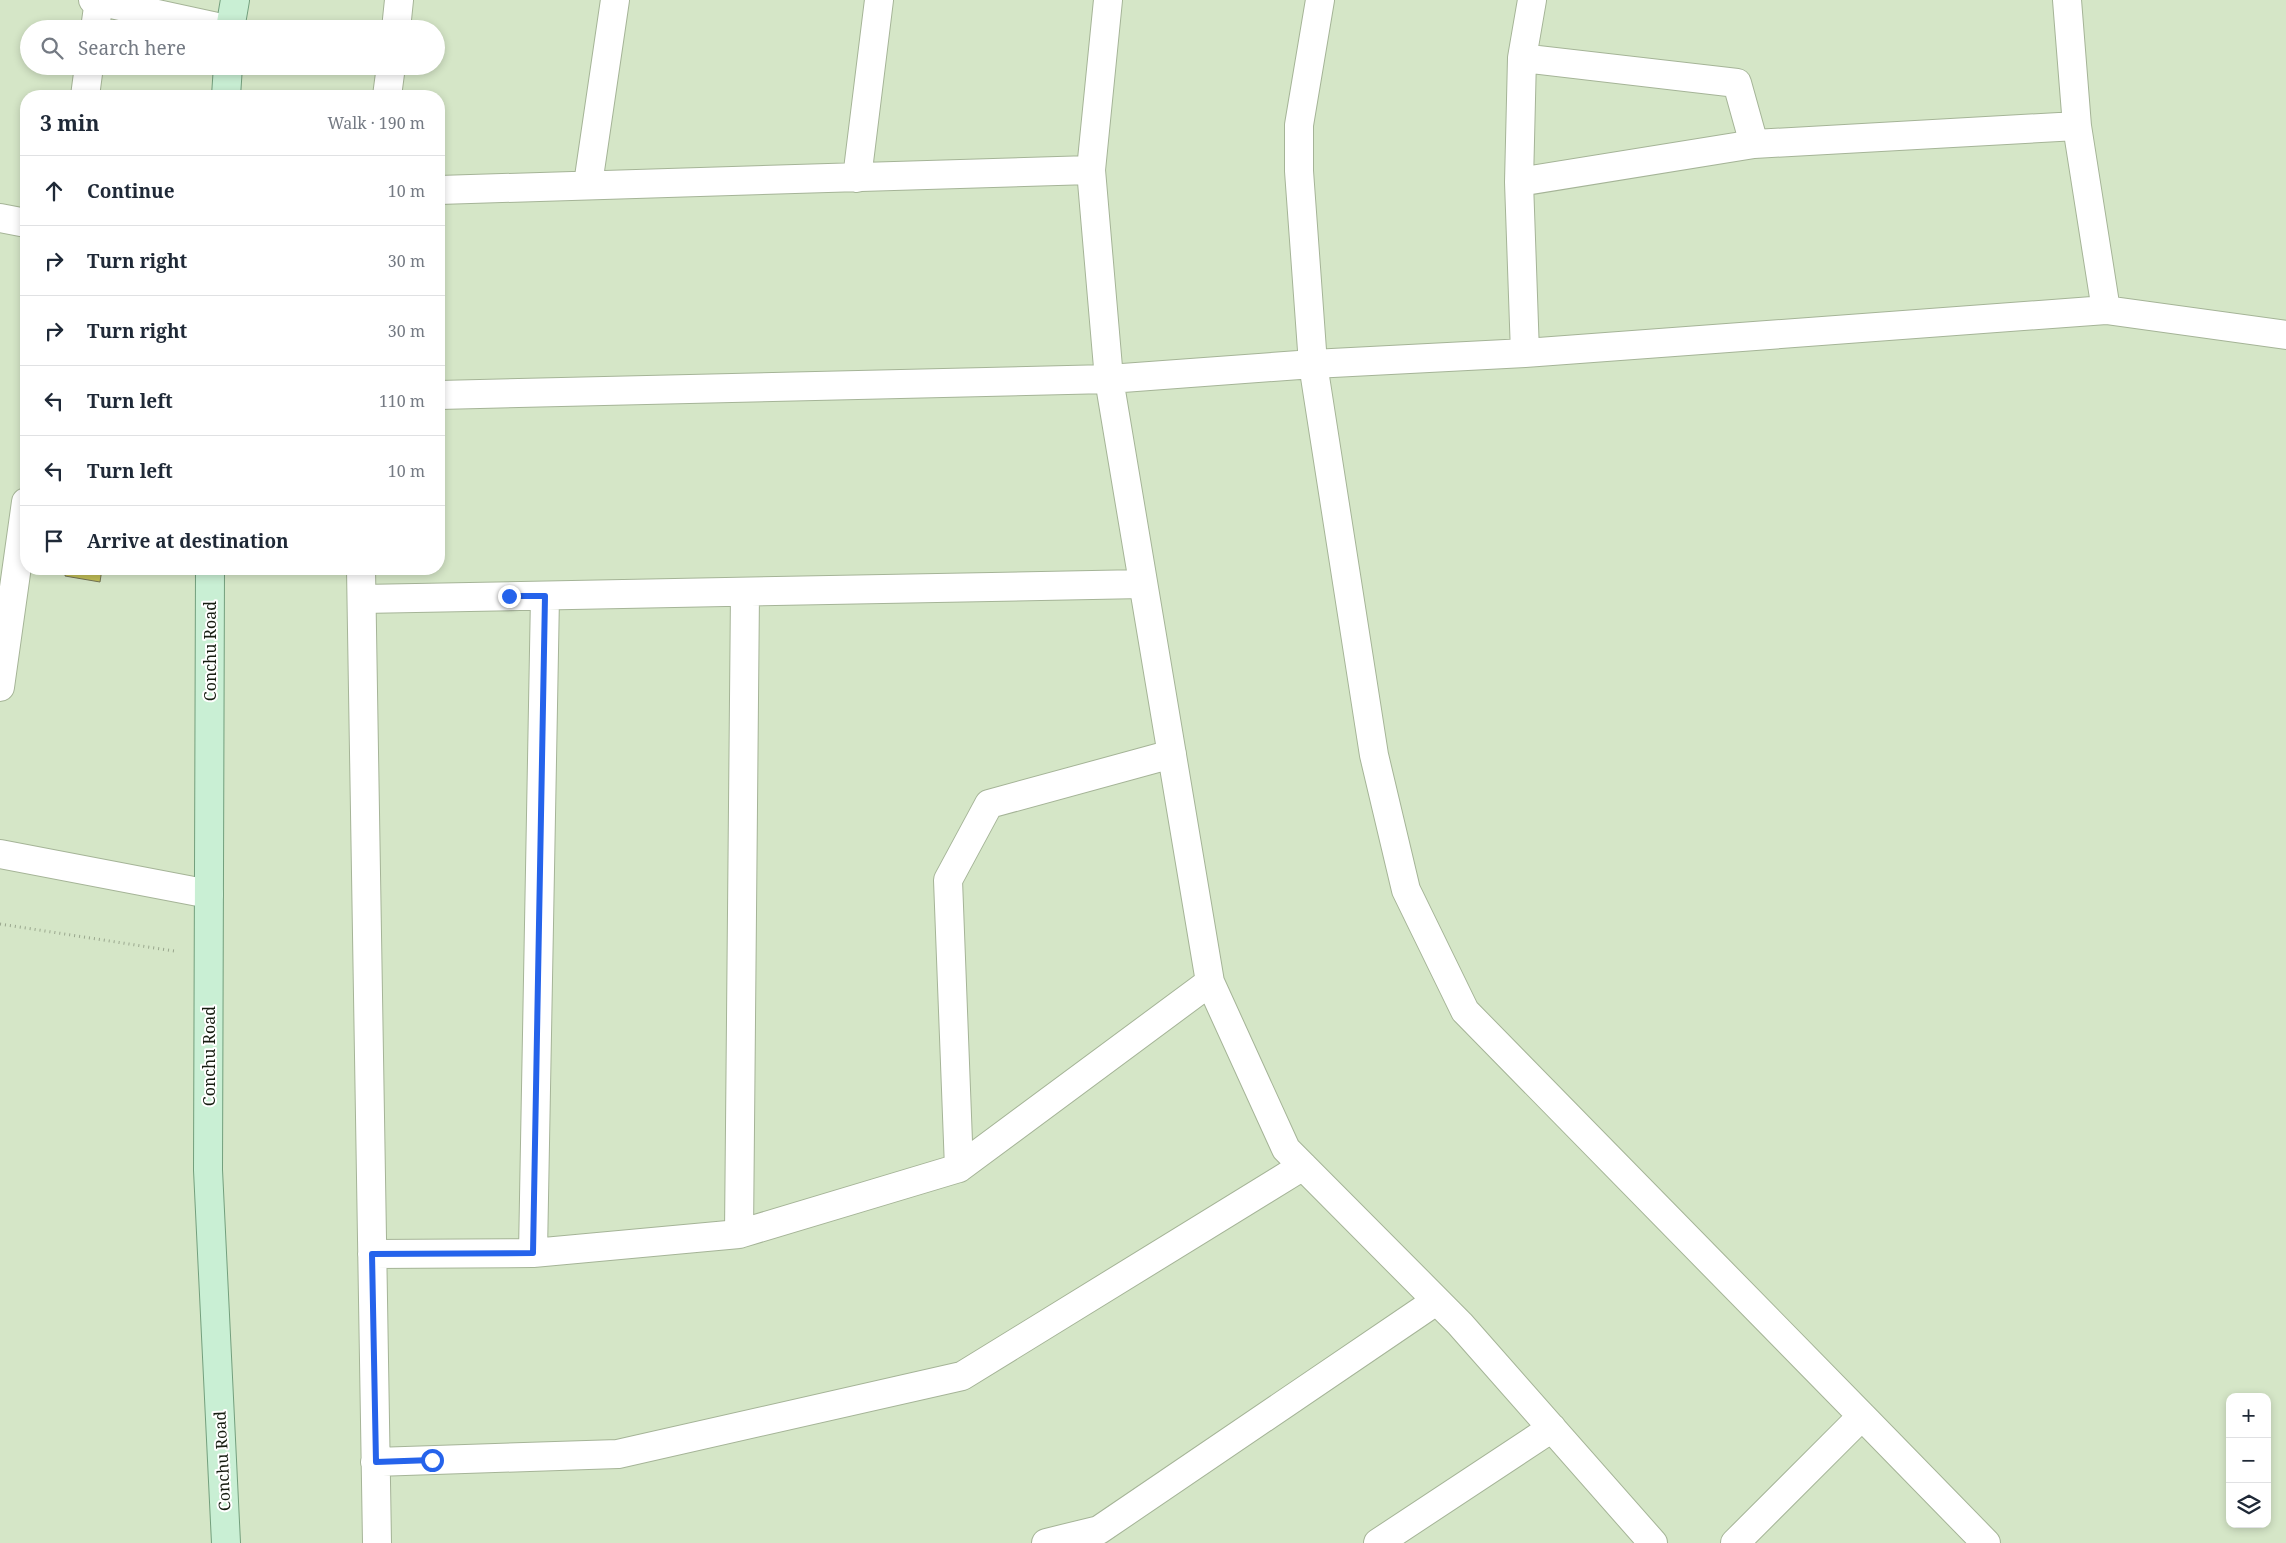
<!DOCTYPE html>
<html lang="en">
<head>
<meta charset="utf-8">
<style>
  body { margin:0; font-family:"Noto Serif",serif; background:#f2f2f3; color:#1f2937 }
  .controls { position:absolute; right:15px; bottom:15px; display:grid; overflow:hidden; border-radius:10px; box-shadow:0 2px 8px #0003 }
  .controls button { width:45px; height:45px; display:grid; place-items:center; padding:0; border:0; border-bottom:1px solid #e0e1e3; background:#fff; color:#1f2937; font:25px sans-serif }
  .stop { position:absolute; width:15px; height:15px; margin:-11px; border:4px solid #2563eb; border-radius:50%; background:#fff }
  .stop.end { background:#2563eb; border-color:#fff; box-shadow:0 1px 5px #0008 }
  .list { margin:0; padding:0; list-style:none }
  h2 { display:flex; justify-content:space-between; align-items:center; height:65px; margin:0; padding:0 20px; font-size:21px }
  h2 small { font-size:16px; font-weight:400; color:#747a83 }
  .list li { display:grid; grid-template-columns:32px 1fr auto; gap:15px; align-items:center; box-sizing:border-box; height:70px; padding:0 20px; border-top:1px solid #e0e1e3 }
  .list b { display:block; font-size:19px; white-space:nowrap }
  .list em { font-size:16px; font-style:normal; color:#747a83 }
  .icon { flex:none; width:28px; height:28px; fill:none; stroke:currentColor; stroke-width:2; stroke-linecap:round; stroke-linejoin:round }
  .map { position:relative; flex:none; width:2286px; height:1543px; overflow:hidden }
  .search { position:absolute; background:#fff; box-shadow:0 2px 8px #0003; left:20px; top:20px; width:425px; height:55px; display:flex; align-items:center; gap:12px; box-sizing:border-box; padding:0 18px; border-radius:28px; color:#747a83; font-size:19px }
  .panel { position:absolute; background:#fff; box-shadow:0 2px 8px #0003; left:20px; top:90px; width:425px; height:485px; border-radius:20px }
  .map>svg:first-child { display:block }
  .building { fill:#c0bd57; stroke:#737354 }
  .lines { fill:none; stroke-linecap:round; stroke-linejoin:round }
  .minor-casing { stroke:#a5b497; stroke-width:30 }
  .major-casing { stroke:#739f7d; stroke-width:30 }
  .path { stroke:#9aa78e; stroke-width:3; stroke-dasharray:1 4; stroke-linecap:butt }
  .minor { stroke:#fff; stroke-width:28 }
  .major { stroke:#c9efd4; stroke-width:28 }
  .route { stroke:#2563eb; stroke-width:6 }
  .labels { text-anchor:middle; stroke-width:4; stroke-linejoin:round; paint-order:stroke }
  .street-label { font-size:16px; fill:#161c10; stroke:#fff }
</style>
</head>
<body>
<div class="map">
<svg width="2286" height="1543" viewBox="0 0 2286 1543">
  <rect width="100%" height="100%" fill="#d5e6c7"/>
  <!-- building -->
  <path class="building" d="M66 569H102L100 582 65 576Z"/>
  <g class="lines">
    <defs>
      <path id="minor" d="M93 0 226 29
        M1108 0 1091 170 1109 379 1210 982 1286 1149 1460 1324 1653 1543
        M1320 0 1299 125V171L1313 364 1374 755 1406 890 1465 1011 1862 1416 1735 1543
        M2067 0 2077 126 2106 310
        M95 29 99 0
        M396 29 399 0
        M1522 58 1737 83 1754 144
        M85 96 89 66
        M387 96 391 66
        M857 178 879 0
        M1519 182 1754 144 2077 126
        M588 184 615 0
        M439 190 1091 170
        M0 218 26 223
        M1525 353 1519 182 1522 58 1532 0
        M439 395 1109 379 1313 364 1525 353 2106 310 2286 335
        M361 569 377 1543
        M362 599 1143 584
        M0 687 26 502
        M0 854 209 894
        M959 1168 948 880 989 804 1172 754
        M739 1234 745 592
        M533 1253 545 596
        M372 1254 533 1253 739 1234 959 1168 1210 982
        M1862 1416 1986 1543
        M375 1462 618 1454 962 1376 1303 1166
        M1046 1543 1099 1530 1436 1301
        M1378 1543 1552 1428"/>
      <path id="major" d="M230 29 235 0
        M226 96 228 66
        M210 569 208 1170 226 1543"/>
    </defs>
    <!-- minor casing -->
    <use href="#minor" class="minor-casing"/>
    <!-- major casing -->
    <use href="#major" class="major-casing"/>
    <!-- path -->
    <path class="path" d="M0 924 174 951"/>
    <!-- minor -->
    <use href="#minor" class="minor"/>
    <!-- major -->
    <use href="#major" class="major"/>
  </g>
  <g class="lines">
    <!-- route -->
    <path class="route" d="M432 1460 376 1462 372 1254 533 1253 545 596H509"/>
  </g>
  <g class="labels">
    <!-- street labels -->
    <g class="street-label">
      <text transform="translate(210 651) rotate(-90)" y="6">Conchu Road</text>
      <text transform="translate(209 1056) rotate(-90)" y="6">Conchu Road</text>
      <text transform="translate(222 1461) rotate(-93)" y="6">Conchu Road</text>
    </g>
  </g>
</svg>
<div class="controls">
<button>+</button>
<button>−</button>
<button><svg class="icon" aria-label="layers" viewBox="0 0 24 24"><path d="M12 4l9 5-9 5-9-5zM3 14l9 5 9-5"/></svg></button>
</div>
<div class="stop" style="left:432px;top:1460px"></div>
<div class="stop end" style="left:509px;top:596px"></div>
<div class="search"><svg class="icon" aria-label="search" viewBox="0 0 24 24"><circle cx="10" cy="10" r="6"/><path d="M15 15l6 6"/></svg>Search here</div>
<section class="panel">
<h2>3 min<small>Walk · 190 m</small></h2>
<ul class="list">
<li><svg class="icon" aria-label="ahead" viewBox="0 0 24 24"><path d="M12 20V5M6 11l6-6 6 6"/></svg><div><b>Continue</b></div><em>10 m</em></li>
<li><svg class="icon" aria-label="right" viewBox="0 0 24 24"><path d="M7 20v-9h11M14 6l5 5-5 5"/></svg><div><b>Turn right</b></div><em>30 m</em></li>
<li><svg class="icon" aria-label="right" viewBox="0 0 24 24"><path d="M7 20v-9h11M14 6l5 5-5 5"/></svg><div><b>Turn right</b></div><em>30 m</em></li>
<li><svg class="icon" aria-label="left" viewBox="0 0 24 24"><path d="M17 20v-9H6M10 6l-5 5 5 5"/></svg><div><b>Turn left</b></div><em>110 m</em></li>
<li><svg class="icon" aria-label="left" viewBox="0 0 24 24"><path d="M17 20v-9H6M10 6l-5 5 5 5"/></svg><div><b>Turn left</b></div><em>10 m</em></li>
<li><svg class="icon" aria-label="arrive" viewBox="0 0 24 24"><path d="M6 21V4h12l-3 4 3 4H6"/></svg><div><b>Arrive at destination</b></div></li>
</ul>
</section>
</div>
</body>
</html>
